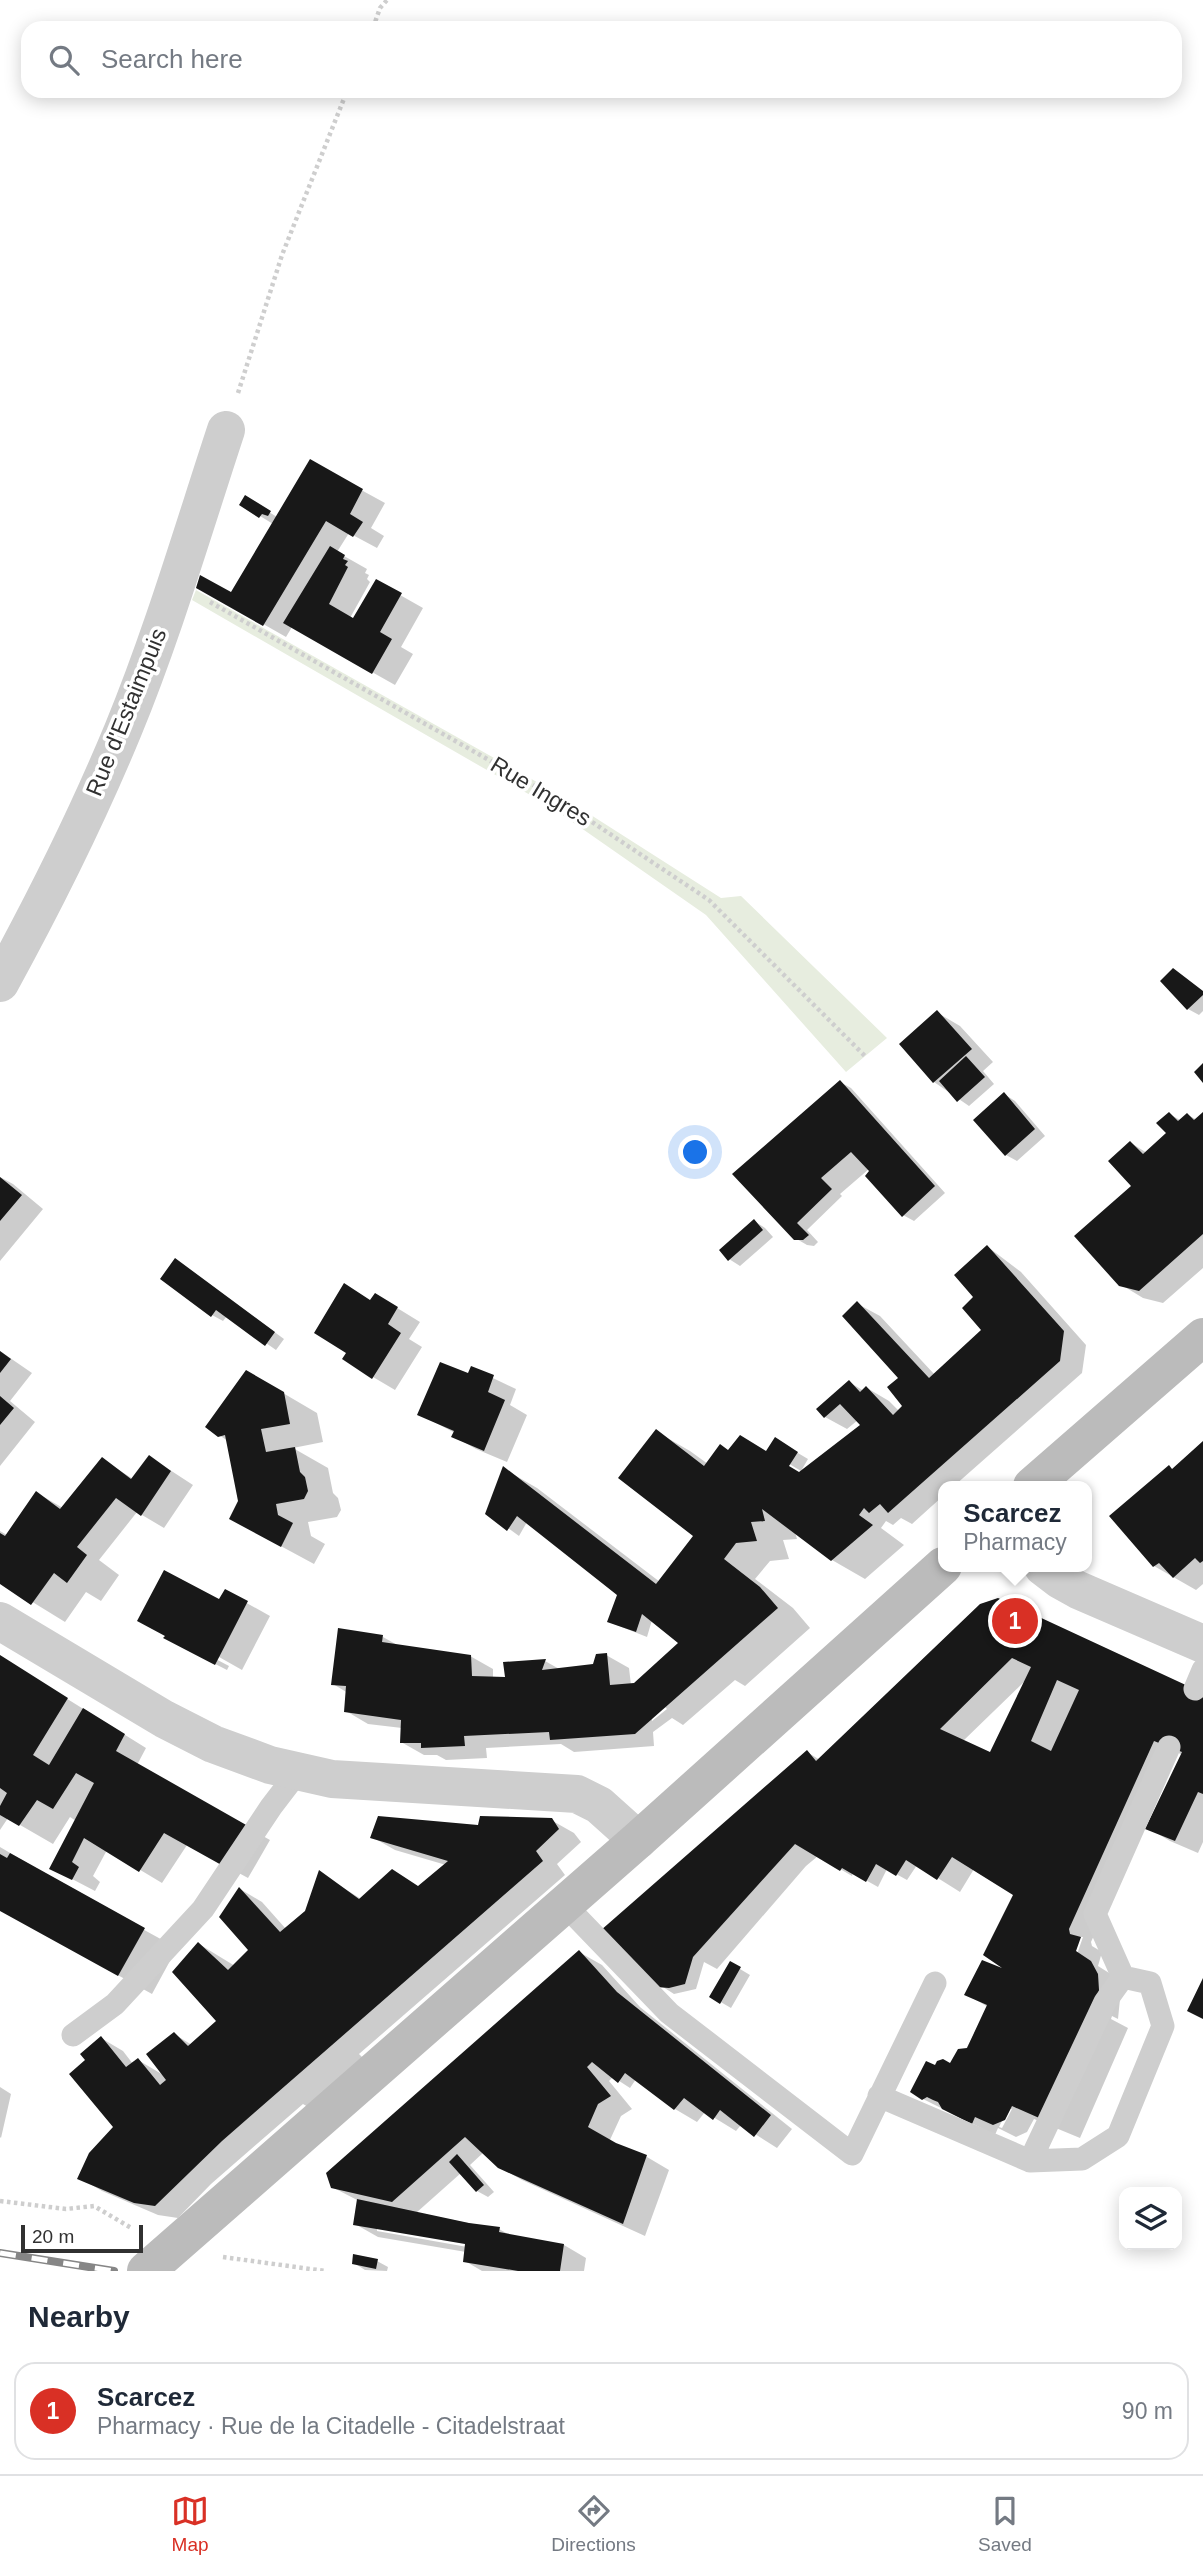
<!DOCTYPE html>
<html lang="en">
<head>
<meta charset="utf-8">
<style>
  body { margin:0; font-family:Arial,sans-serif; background:#f6f6f7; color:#1f2937 }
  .controls { position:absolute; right:21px; bottom:21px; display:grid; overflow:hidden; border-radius:14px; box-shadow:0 4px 18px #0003 }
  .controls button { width:63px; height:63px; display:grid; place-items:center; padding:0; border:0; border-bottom:2px solid #e0e1e3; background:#fff; color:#1f2937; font:35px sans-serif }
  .scale { position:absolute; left:21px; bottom:18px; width:122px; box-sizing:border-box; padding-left:7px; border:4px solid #313131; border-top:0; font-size:19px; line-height:24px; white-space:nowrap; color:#313131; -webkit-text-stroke:5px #fff; paint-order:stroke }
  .you { position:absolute; left:696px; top:1153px; width:24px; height:24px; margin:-18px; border:5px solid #fff; border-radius:50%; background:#1a73e8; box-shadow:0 0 0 10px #1a73e833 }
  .badge { display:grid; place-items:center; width:46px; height:46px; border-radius:50%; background:#d93025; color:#fff; font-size:23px; font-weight:700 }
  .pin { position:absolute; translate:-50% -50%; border:4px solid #fff; box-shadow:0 2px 7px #0006 }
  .popup { position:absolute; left:938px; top:1481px; width:154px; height:91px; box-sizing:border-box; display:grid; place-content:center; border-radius:14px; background:#fff; filter:drop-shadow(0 2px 5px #0005); font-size:23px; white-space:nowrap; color:#747a83 }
  .popup b { font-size:26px; color:#1f2937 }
  .popup::after { content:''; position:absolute; left:50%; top:100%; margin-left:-14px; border:14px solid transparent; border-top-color:#fff }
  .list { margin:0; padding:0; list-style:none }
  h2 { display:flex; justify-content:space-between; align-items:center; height:91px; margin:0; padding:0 28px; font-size:30px }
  h2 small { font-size:23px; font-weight:400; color:#747a83 }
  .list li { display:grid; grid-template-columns:46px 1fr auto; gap:21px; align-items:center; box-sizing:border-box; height:98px; margin:0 14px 14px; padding:0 14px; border:2px solid #e0e1e3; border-radius:21px }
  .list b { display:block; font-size:26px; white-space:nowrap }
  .list p { margin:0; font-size:23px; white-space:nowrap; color:#747a83 }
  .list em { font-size:23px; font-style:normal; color:#747a83 }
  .icon { flex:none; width:38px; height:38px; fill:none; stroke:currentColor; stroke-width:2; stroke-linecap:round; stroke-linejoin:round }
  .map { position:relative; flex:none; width:1203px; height:2271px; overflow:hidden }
  .search { position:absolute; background:#fff; box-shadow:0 4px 18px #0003; left:21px; right:21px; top:21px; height:77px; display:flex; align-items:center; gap:18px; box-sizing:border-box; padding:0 24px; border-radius:21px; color:#747a83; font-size:26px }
  .sheet { height:203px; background:#fff }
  nav { display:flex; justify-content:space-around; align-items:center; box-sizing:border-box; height:98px; border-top:2px solid #e0e1e3; background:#fff; font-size:19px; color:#747a83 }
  nav a { display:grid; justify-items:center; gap:4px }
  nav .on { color:#d93025 }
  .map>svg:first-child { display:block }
  .green { fill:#e7eddf }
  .shadow { fill:#0003; fill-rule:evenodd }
  .building { fill:#181818; fill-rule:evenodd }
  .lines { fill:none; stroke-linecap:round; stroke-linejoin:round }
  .path { stroke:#cecece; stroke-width:4.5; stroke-dasharray:3.5 3.5; stroke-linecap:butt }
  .service { stroke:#cecece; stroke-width:23 }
  .minor { stroke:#cecece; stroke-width:38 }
  .tertiary { stroke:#cecece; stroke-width:38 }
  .secondary { stroke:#bbb; stroke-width:38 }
  .rail-casing { stroke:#868686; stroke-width:8 }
  .rail { stroke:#fff; stroke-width:5; stroke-dasharray:16; stroke-linecap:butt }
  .labels { text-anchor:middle; stroke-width:7; stroke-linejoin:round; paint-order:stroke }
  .street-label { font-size:23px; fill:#313131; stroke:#fff }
</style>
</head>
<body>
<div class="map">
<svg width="1203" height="2271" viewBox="0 0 1203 2271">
  <rect width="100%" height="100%" fill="#fff"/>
  <!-- green -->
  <path class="green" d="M196 590 558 794 721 898 741 896 887 1038 846 1072 706 915 551 807 192 600Z"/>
  <!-- shadow -->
  <path class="shadow" d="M310 462 385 503 371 528 384 536 377 548 349 533 337 552 367 569 365 573 369 575 367 579 370 582 350 618 354 620 377 582 423 608 401 647 413 654 395 685 292 627 286 637 198 587 231 594 273 524 241 504 245 497 277 517Z
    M1203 991V1011L1199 1015 1188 1009Z
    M938 1013 960 1026 993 1062 983 1071 994 1084 969 1106 934 1082 901 1044Z
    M840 1082 851 1088 945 1193 914 1221 903 1215 869 1169 840 1194 842 1196 807 1230 818 1242 814 1246 807 1245 795 1238 735 1174Z
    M1004 1094 1015 1101 1045 1136 1017 1161 1006 1155Z
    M1169 1114 1182 1121 1188 1115 1197 1120 1203 1114V1268L1163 1303 1143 1298 1120 1284 1133 1186 1131 1143 1147 1153 1168 1134Z
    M0 1177 13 1184 43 1209 0 1261Z
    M754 1221 765 1228 773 1237 740 1266 729 1259Z
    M988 1247 1021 1272 1086 1345 1082 1373 954 1486H943V1496L912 1524 901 1518 893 1525 886 1521 881 1528 904 1545 865 1579 832 1560 795 1532 797 1539 783 1540 789 1559 770 1561 755 1579 793 1608 810 1628 745 1686 735 1680 683 1725 672 1718 653 1732 654 1746 574 1752 561 1744 486 1748 487 1758 446 1760 437 1755H424L401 1742 402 1728 368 1724 346 1711 348 1693 333 1684 383 1637 399 1646 470 1656 493 1669V1678L506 1679 545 1661 561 1670 594 1666 606 1655 629 1668 631 1685 635 1684 681 1642 652 1620 647 1637 609 1622 626 1602 527 1522 519 1536 487 1513 504 1469 537 1488 660 1582 696 1536 657 1432 690 1451 708 1464 729 1451 767 1453 776 1440 808 1459 801 1471 786 1462 784 1465 799 1474 862 1425 858 1420 847 1429 825 1417 849 1382 864 1391 867 1388 889 1401 899 1411 905 1406 900 1378 858 1304 880 1316 935 1375 984 1330 976 1297ZM665 1707 667 1709 652 1721V1717Z
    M186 1267 284 1339 276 1350 227 1316 223 1321 212 1315Z
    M376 1295 420 1322 409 1339 422 1347 395 1390 373 1377 372 1302Z
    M0 1351 32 1373 10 1401 35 1422 0 1466Z
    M472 1368 516 1389 510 1405 527 1415 507 1462 476 1449 453 1436 455 1433 419 1414 469 1376Z
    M247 1372 317 1413 323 1442 293 1448 328 1468 333 1493 338 1498 341 1510 337 1517 308 1522 311 1536 325 1544 314 1564 264 1537 239 1502 228 1441 219 1435Z
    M1203 1444V1584L1196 1590 1154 1566 1169 1467 1173 1470Z
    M150 1457 193 1485 164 1528 137 1512 99 1560 119 1575 101 1601 86 1592 65 1622 0 1582V1531L7 1535 37 1493 63 1508 102 1459 133 1479Z
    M225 1591 270 1616 242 1670 212 1653 210 1656 229 1666 227 1670 176 1644 220 1601Z
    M981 1605 1203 1693V1842L1198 1853 1170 1841 1148 1828 1182 1755 1177 1752 1091 1942 1092 1946 1102 1952 1098 1966 1114 1976 1121 1989 1118 2019 1112 2016 1111 2019 1128 2028 1080 2138 1034 2119 1027 2132 1016 2137 998 2128 995 2135 923 2099 936 2068 951 2066 966 2049 988 2007 966 1994 1009 1973 1015 1894 974 1869 960 1892 917 1865 907 1880 887 1869 878 1887 853 1873 852 1876 818 1856 806 1866 717 1969 704 1962 696 1989 674 1994 663 1987 807 1752 820 1760ZM1027 1679 991 1755 962 1742ZM1079 1937H1083L1075 1960 1072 1959ZM1008 2109H1012L1002 2128 999 2127Z
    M0 1657 146 1748 137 1765 270 1840 248 1878 187 1845 162 1883 107 1850 93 1876 100 1882 95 1891 51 1868 76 1821 70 1817 53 1844 8 1818 0 1830Z
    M551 1820 574 1833 581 1842 557 1864 565 1875 359 2054 367 2062 313 2110 303 2104 211 2184 178 2218 158 2215 102 2191 80 2178 115 2128 88 2061 101 2038 123 2051 133 2064 138 2060 165 2076 174 2034 192 2045 218 2021 199 1944 235 1966 249 1952 240 1889 262 1902 286 1929 307 1912 320 1873 361 1899 419 1887 446 1865 395 1850 372 1837Z
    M0 1847 29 1864 28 1866 177 1948 152 1994 0 1910Z
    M579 1952 602 1965 640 2007 792 2129 777 2148 741 2125 736 2131 705 2112 697 2122 675 2109 636 2079 630 2088 613 2077 609 2081 632 2109 621 2116 609 2142 647 2157 669 2170 645 2236 522 2180 499 2167 484 2152 470 2165 494 2192 488 2197 477 2191 461 2173 416 2213 499 2229 513 2237 564 2245 586 2258 584 2271H482L465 2261 466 2252 378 2237 355 2224 359 2201 332 2187ZM377 2227 474 2244 473 2248 377 2231Z
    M730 1963 750 1975 731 2008 712 1997Z
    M0 2087 11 2094 1 2138 0 2137Z
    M377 2261 388 2267 387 2271 365 2270 354 2263Z"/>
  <!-- building -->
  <path class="building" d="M310 459 363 489 350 514 363 522 353 537 326 521 263 626 196 588 200 575 231 592Z
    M245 495 271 511 268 516 262 514 259 518 239 505Z
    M330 546 345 555 343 559 348 561 345 565 348 567 329 604 353 618 376 579 402 593 380 632 392 639 372 674 283 623Z
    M1173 968 1203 991V995L1187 1010 1160 981Z
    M937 1010 972 1049 933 1083 899 1044Z
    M966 1056 985 1077 957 1102 939 1081Z
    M1203 1063V1083L1194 1072Z
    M840 1080 935 1186 902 1217 865 1176 869 1171 851 1152 821 1178 832 1189 797 1223 809 1235 803 1240H794L732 1174Z
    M1004 1092 1035 1129 1005 1156 973 1120Z
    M1169 1112 1178 1121 1187 1113 1194 1120 1203 1112V1234L1139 1291 1119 1286 1074 1236 1131 1186 1108 1161 1130 1141 1143 1154 1166 1133 1156 1123Z
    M0 1177 22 1195 0 1221Z
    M754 1219 763 1230 728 1261 719 1250Z
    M987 1245 1064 1331 1060 1361 888 1513 880 1504 869 1513 864 1508 859 1515 873 1525 831 1561 762 1509 765 1521 751 1522 757 1541 736 1543 724 1559 760 1587 778 1608 635 1734 550 1740 549 1732 464 1736 465 1746 421 1748V1743H400L401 1720 344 1712 346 1686 331 1685 338 1628 383 1635 382 1642 471 1655 472 1676 505 1677 503 1662 546 1659 542 1670 593 1664 596 1654 607 1653 610 1685 634 1683 678 1643 642 1614 636 1632 607 1622 617 1595 517 1516 507 1531 485 1514 503 1466 656 1584 693 1536 618 1478 656 1429 704 1466 720 1444 728 1450 740 1435 766 1451 775 1437 798 1452 789 1466 799 1472 860 1425 840 1404 824 1418 816 1409 849 1380 860 1392 866 1386 893 1415 902 1406 887 1387 898 1378 842 1316 857 1301 929 1378 981 1330 962 1308 973 1297 954 1275Z
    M175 1258 275 1332 265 1346 216 1310 211 1317 160 1279Z
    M344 1283 370 1300 375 1293 398 1307 388 1324 401 1333 372 1379 342 1359 346 1353 314 1333Z
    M0 1351 11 1359 0 1373Z
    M440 1362 468 1373 471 1366 494 1375 488 1392 505 1400 484 1451 451 1437 454 1431 417 1415Z
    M246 1370 284 1392 290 1424 261 1429 266 1452 295 1447 300 1472 305 1477 308 1491 304 1499 276 1504 278 1515 293 1523 281 1547 229 1519 238 1501 225 1435 218 1437 205 1427Z
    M0 1396 14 1408 0 1425Z
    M1203 1441V1561L1200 1563 1195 1558 1173 1578 1159 1563 1153 1567 1109 1516 1169 1465 1172 1469Z
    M149 1455 171 1471 141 1516 116 1498 77 1547 87 1555 67 1583 54 1573 31 1605 0 1584V1533L5 1536 36 1491 60 1509 102 1457 131 1479Z
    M164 1570 219 1599 225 1589 248 1601 215 1665 163 1638 165 1636 137 1621Z
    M998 1598 1203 1693V1794L1198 1792 1175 1841 1145 1829 1182 1752 1154 1741 1069 1929 1070 1934 1081 1937 1076 1951 1091 1961 1098 1974 1099 1990 1096 2008 1046 2121 1012 2106 1005 2120 993 2125 975 2117 972 2124 942 2109 938 2102 933 2100 927 2097 922 2100 910 2092 926 2061 935 2065 937 2061 943 2059 950 2063 958 2049 967 2048 987 2005 964 1995 982 1960 1002 1968 983 1955 1013 1895 952 1857 937 1880 906 1860 896 1876 876 1864 866 1882 842 1868 840 1871 795 1844 693 1957 685 1984 669 1988 656 1987 600 1931 807 1750 816 1761 980 1604ZM1012 1658 1031 1667 990 1752 940 1729ZM1057 1680 1079 1690 1051 1751 1031 1741Z
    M0 1655 68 1698 33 1755 49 1765 83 1708 125 1734 116 1751 248 1826 225 1867 164 1833 139 1872 84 1838 72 1862 79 1867 72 1880 49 1869 94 1783 76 1773 53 1809 37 1800 19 1826 0 1815V1806L7 1793 0 1788Z
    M378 1816 478 1825 480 1816 552 1818 559 1829 536 1851 543 1861 222 2141 155 2206 134 2203 77 2179 89 2153 113 2127 69 2074 85 2060 80 2054 101 2036 126 2067 138 2058 160 2085 166 2080 146 2054 174 2032 188 2046 216 2021 172 1972 198 1942 228 1970 248 1950 219 1917 239 1887 280 1932 305 1911 319 1870 359 1899 392 1869 418 1886 448 1861 370 1838Z
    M10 1853 145 1928 118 1976 0 1911V1854L7 1858Z
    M579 1950 617 1992 771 2115 754 2137 720 2110 713 2120 684 2098 674 2110 625 2073 618 2083 592 2062 587 2067 611 2096 598 2104 588 2127 616 2143 647 2155 623 2224 498 2168 465 2137 392 2202 331 2188 326 2173Z
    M730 1961 741 1967 720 2004 709 1997Z
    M1203 1978V2019L1187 2011Z
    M457 2154 484 2185 476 2192 449 2162Z
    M357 2199 469 2223 500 2227 499 2232 564 2244 560 2271H518L463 2262 465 2244 353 2225Z
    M353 2254 378 2259 376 2269 352 2264Z"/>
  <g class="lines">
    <!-- path -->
    <path class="path" d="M373 28 380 8 387 0
      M238 393 282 255 347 91
      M210 602 556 798 709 900 865 1056
      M0 2201 66 2209 94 2206 133 2229
      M223 2257 325 2271"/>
    <!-- service -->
    <path class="service" d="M1195 1689 1203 1670
      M564 1904 669 2013 852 2154 935 1983
      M1123 1977 1095 1914 1169 1747
      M73 2035 115 2004 203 1909 271 1807 297 1773
      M879 2096 1030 2161 1105 2002 1123 1977 1150 1983 1163 2026 1118 2136 1082 2159 1030 2161"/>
    <!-- minor -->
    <path class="minor" d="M0 983C45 901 87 817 123 730 163 633 193 530 226 430
      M0 1621 164 1719 213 1744 270 1765 332 1779 577 1794 599 1805 638 1840"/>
    <!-- tertiary -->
    <path class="tertiary" d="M1043 1567 1060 1580 1078 1590 1203 1644"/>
    <!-- secondary -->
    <path class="secondary" d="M1032 1486 1203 1337
      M146 2271 638 1840 943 1566"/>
    <defs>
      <path id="rail" d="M0 2253 114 2271"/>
    </defs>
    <!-- rail casing -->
    <use href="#rail" class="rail-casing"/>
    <!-- rail -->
    <use href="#rail" class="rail"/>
  </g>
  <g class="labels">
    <!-- street labels -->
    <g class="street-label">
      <text transform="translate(126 712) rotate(-68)" y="8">Rue d'Estaimpuis</text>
      <text transform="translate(541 791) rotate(31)" y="8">Rue Ingres</text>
    </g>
  </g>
</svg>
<div class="controls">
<button><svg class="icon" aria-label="layers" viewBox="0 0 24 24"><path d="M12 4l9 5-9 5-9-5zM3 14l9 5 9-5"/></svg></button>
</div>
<div class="scale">20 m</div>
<div class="you"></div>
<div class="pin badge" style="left:1015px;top:1621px">1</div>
<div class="popup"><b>Scarcez</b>Pharmacy</div>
<div class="search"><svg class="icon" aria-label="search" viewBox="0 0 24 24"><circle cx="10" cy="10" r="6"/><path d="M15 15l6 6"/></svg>Search here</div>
</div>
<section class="sheet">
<h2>Nearby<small></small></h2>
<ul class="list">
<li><span class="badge">1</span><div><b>Scarcez</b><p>Pharmacy · Rue de la Citadelle - Citadelstraat</p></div><em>90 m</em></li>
</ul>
</section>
<nav>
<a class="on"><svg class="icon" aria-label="map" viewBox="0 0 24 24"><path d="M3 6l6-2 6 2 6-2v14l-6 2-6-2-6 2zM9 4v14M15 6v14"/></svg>Map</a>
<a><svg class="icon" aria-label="directions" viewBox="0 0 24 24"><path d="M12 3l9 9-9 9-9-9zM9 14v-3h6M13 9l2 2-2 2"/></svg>Directions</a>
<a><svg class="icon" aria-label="saved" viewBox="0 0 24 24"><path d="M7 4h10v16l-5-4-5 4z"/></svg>Saved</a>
</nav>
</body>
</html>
